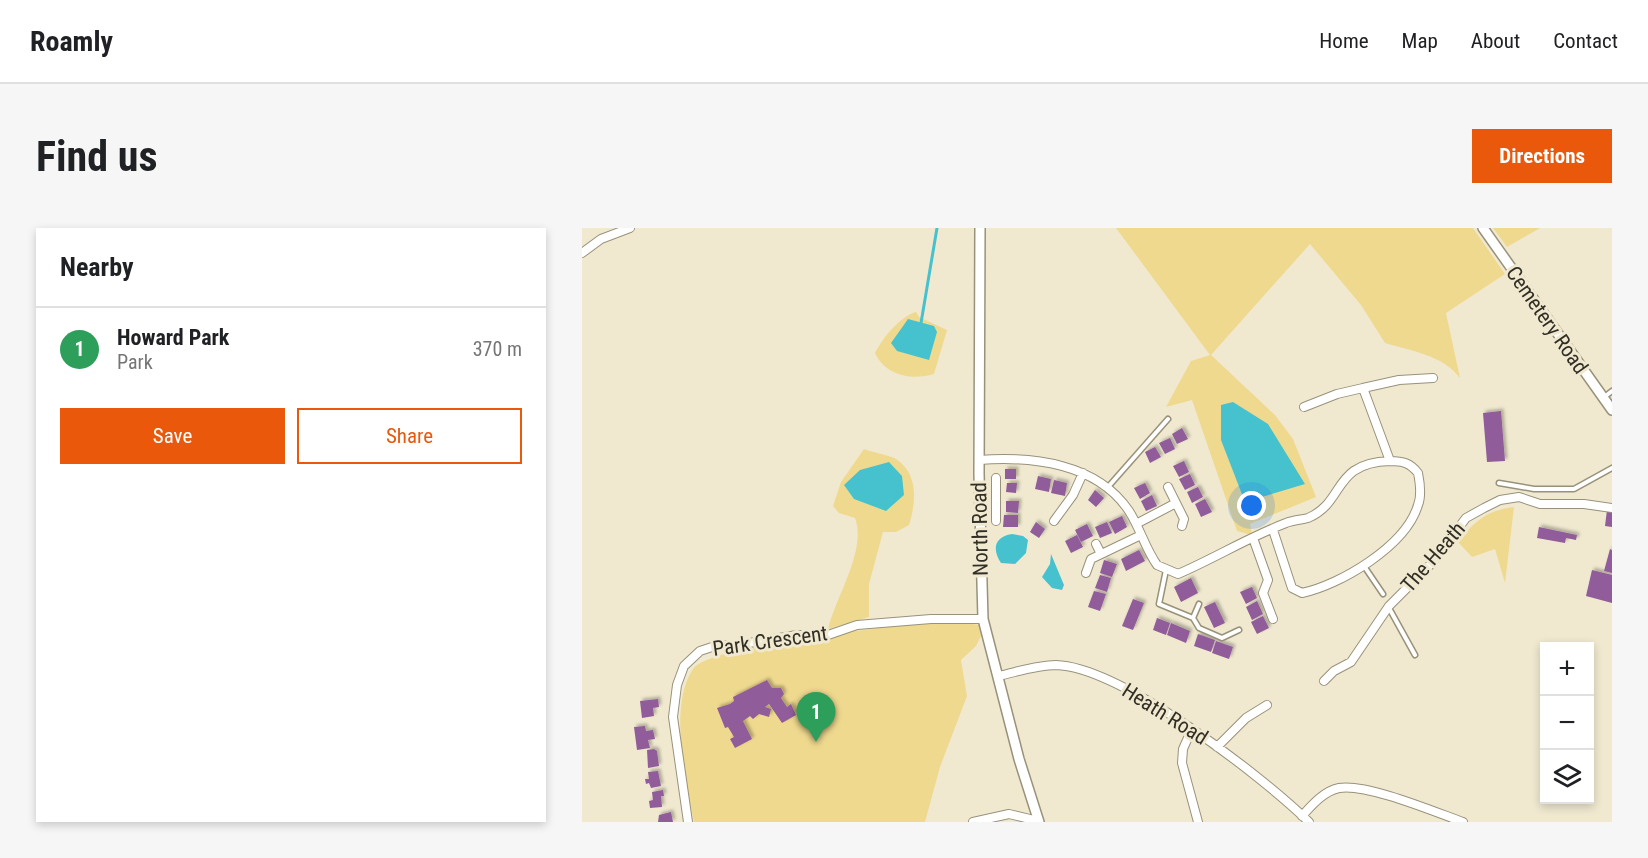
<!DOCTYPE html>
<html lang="en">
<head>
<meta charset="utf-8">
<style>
  body { margin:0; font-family:"Roboto Condensed",sans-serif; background:#f6f6f6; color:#202124 }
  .controls { position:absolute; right:18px; bottom:18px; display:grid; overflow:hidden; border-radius:0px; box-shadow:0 3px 9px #0003 }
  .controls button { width:54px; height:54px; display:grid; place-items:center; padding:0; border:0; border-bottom:2px solid #e0e0e0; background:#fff; color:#202124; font:30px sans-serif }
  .you { position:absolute; left:670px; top:278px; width:21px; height:21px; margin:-15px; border:4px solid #fff; border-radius:50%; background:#1a73e8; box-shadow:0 0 0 9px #1a73e833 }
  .badge { display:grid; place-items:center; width:39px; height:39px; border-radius:50%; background:#ea580c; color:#fff; font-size:20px; font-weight:700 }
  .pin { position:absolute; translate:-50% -50px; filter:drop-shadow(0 2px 3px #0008) }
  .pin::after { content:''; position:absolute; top:32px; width:21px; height:18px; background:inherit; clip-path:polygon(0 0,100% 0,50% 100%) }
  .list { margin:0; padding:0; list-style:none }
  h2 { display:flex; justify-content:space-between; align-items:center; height:78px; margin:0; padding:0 24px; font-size:26px }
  h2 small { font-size:20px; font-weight:400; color:#757577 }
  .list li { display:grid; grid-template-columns:39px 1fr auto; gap:18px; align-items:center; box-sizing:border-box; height:84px; padding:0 24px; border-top:2px solid #e0e0e0 }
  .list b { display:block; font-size:22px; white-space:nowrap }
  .list p { margin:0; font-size:20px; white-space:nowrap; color:#757577 }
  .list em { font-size:20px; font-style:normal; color:#757577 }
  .actions { display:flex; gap:12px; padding:18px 24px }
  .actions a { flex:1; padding:14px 0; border:2px solid #ea580c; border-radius:0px; text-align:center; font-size:21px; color:#ea580c }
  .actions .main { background:#ea580c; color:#fff }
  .icon { flex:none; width:33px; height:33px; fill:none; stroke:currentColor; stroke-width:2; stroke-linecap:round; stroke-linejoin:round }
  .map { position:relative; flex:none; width:1030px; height:594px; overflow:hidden; border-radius:0px }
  header { display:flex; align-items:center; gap:36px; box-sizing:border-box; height:84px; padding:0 30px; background:#fff; border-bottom:2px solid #e0e0e0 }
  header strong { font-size:28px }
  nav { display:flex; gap:33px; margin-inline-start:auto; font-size:21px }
  .intro { display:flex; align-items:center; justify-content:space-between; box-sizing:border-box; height:144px; padding:0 36px }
  h1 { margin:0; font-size:42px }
  .button { padding:15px 27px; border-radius:0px; background:#ea580c; color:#fff; font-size:21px; font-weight:700 }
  main { display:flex; gap:36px; padding:0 36px }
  aside { flex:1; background:#fff; border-radius:0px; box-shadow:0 3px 9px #0003 }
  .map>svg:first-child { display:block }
  .green { fill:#efd98f }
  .water { fill:#46c2cf }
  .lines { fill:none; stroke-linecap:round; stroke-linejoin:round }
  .stream { stroke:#46c2cf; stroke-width:3 }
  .building { fill:#905d9a; filter:url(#shadow) }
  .service-casing { stroke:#98927b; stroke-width:7 }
  .minor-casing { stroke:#98927b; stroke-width:10 }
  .tertiary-casing { stroke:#98927b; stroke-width:12 }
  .service { stroke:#fff; stroke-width:4 }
  .minor { stroke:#fff; stroke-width:8 }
  .tertiary { stroke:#fff; stroke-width:9 }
  .labels { text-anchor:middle; stroke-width:6; stroke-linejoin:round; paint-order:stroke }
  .street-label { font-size:21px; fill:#312e25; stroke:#f0e9d0 }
</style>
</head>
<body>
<header>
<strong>Roamly</strong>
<nav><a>Home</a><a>Map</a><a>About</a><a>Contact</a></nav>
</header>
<div class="intro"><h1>Find us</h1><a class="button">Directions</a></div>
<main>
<aside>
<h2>Nearby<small></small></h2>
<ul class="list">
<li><span class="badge" style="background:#2e9e5b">1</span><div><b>Howard Park</b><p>Park</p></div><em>370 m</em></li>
</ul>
<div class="actions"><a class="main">Save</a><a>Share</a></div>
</aside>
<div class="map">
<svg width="1030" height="594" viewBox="0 0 1030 594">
  <defs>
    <filter id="shadow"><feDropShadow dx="2.5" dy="-2.5" stdDeviation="1.5" flood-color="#0004"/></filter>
  </defs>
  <rect width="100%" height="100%" fill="#f0e9d0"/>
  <!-- green -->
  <path class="green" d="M534 0H891L923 46 864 85 878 150C861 127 829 123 803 115L779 77 728 16 629 127 693 187 711 211 734 269 668 296 670 307 655 303 610 172 584 179 609 133 628 127Z
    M911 0H958L925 19Z
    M334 84 337 89 365 102 352 146C329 153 303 147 293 125 301 110 317 89 334 84Z
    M282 221C291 225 305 226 314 231 337 246 334 275 327 297L314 304H301L287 356V389L246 401C254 368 285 322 273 290L257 285 251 278 259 254Z
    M932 279 923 355 913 321 890 329 876 314C892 294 905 282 932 279Z
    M370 393 404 398 394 418 379 432 385 468 358 539 343 594H112C104 553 86 478 111 441 129 415 331 396 370 393Z"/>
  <!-- water -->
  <path class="water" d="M326 91 352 98 355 104 347 132 315 123 309 115Z
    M651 174 686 196 723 256 663 274 639 212V177Z
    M307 234 320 248 322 267 304 283 272 271 262 257 278 242Z
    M430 306 441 308 446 312 444 325 433 336 419 335C410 321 412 309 430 306Z
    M469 326 482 357 480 362 470 360 460 349 468 336Z"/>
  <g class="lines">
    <!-- stream -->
    <path class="stream" d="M339 95 355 0"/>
  </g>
  <!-- building -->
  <path class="building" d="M919 183 923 233 905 234 901 185Z
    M600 200 606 211 595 216 590 206Z
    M588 210 593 221 583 226 577 215Z
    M573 219 579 229 568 235 563 224Z
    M602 233 607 244 597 249 591 238Z
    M423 241H434V251H423Z
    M608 246 613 257 603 262 597 251Z
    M456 248 469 251 467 264 453 261Z
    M472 252 485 255 483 268 469 265Z
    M425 255H435L434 265 424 264Z
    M563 255 568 265 558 271 552 260Z
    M616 259 621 269 610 275 605 264Z
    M513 262 522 270 514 279 506 272Z
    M570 267 575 278 564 283 559 273Z
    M623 271 630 284 619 289 613 276Z
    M424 273H437L436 285 424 284Z
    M1025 282H1030V299L1023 298Z
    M422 287H436V299H421Z
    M540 288 545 299 533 306 527 294Z
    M454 294 463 301 457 310 448 304Z
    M525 294 530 305 518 310 513 299Z
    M505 296 511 308 499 314 493 302Z
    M957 299 995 307 994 312 984 310 983 315 955 310Z
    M495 307 501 319 489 325 483 313Z
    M1028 321 1030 322V345L1022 343Z
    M557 322 563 333 544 343 539 331Z
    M522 332 535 336 530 349 518 345Z
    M1010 342 1030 347V375L1004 368Z
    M518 347 529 350 525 364 513 360Z
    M609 350 616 365 599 374 592 359Z
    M670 359 675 370 664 376 658 364Z
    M512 363 524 366 518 383 506 379Z
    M551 371 562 375 551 402 540 398Z
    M675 373 681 386 670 392 664 379Z
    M633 374 643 395 632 400 622 379Z
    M681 388 687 400 675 406 669 394Z
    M575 390 588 395 584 407 571 402Z
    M589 395 608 403 604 415 585 407Z
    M616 406 633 412 629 424 612 418Z
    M634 413 651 419 647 431 630 425Z
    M185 452 190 460H199L202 466 199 470 205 479 209 476 214 487 200 495 187 476 183 479 189 481 187 489 177 486 171 491 168 488 161 493 170 511 153 520 148 511 152 509 146 499 143 500 135 480 148 476 152 473 151 469Z
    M76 471 77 479 71 480 72 488 60 490 58 473Z
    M63 498 64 503 71 502 73 511 66 512 68 520 55 522 52 499Z
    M72 521 75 523 77 538 66 540 65 522Z
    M76 543 79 558 69 560 67 555 64 556 63 551H67L66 544Z
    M81 562 82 568H79L80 579 68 580 67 573 71 572 70 564Z
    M89 584 91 594H76L77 587Z"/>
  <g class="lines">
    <defs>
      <path id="service" d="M1021 170 1030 163
        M917 255 952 261H992L1030 240
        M526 259 586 191
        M782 338 801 366
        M584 342 577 376 611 390 617 400 640 410 657 402
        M807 380 833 427
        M611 390 617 376"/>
      <path id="minor" d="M0 25 19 11 48 0
        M781 160 817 152 851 150
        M722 179 755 166 781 160 808 233
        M397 232C450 228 515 235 547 283 558 300 563 320 575 337L596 346C633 330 667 309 704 295 711 292 719 292 726 290 764 274 749 235 808 233 821 233 828 235 836 245 838 255 840 267 836 277 824 318 758 357 720 365L710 360 691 302
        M586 259 602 291 600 298
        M414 293V250
        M472 293 491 267 501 245
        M554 296 594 275
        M671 310 686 352 681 365 691 391
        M514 316 519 326
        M504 345 509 331 559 307
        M416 448C435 444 455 437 474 437 539 439 680 548 727 594
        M742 453 752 443 769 434 807 378 849 336 884 290 902 280 918 272 937 269 958 276H1002L1030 280
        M609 503 601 521 600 535 616 594
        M635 519 664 490 685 477
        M720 588C730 577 742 563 757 560 784 555 853 584 881 594
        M106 594 91 489 95 457 102 438 118 423 136 417H155L215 407H246L275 397 349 391H401
        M391 594 427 586 456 593"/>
      <path id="tertiary" d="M398 0 397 246 401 391 437 531 457 594
        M901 0 1030 182"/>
    </defs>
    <!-- service casing -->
    <use href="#service" class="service-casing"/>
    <!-- minor casing -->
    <use href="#minor" class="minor-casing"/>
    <!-- tertiary casing -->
    <use href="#tertiary" class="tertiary-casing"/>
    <!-- service -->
    <use href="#service" class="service"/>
    <!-- minor -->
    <use href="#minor" class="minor"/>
    <!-- tertiary -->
    <use href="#tertiary" class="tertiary"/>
  </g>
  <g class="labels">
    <!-- street labels -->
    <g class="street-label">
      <text transform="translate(965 92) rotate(55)" y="7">Cemetery Road</text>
      <text transform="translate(398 301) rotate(-91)" y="7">North Road</text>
      <text transform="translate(851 329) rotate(-49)" y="7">The Heath</text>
      <text transform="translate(188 413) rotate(-8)" y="7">Park Crescent</text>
      <text transform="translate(583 486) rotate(32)" y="7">Heath Road</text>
    </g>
  </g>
</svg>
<div class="controls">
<button>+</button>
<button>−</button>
<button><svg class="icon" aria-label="layers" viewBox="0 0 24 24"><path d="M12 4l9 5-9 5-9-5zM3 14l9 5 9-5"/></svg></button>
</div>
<div class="you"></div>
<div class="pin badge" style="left:234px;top:514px;background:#2e9e5b">1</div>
</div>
</main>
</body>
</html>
